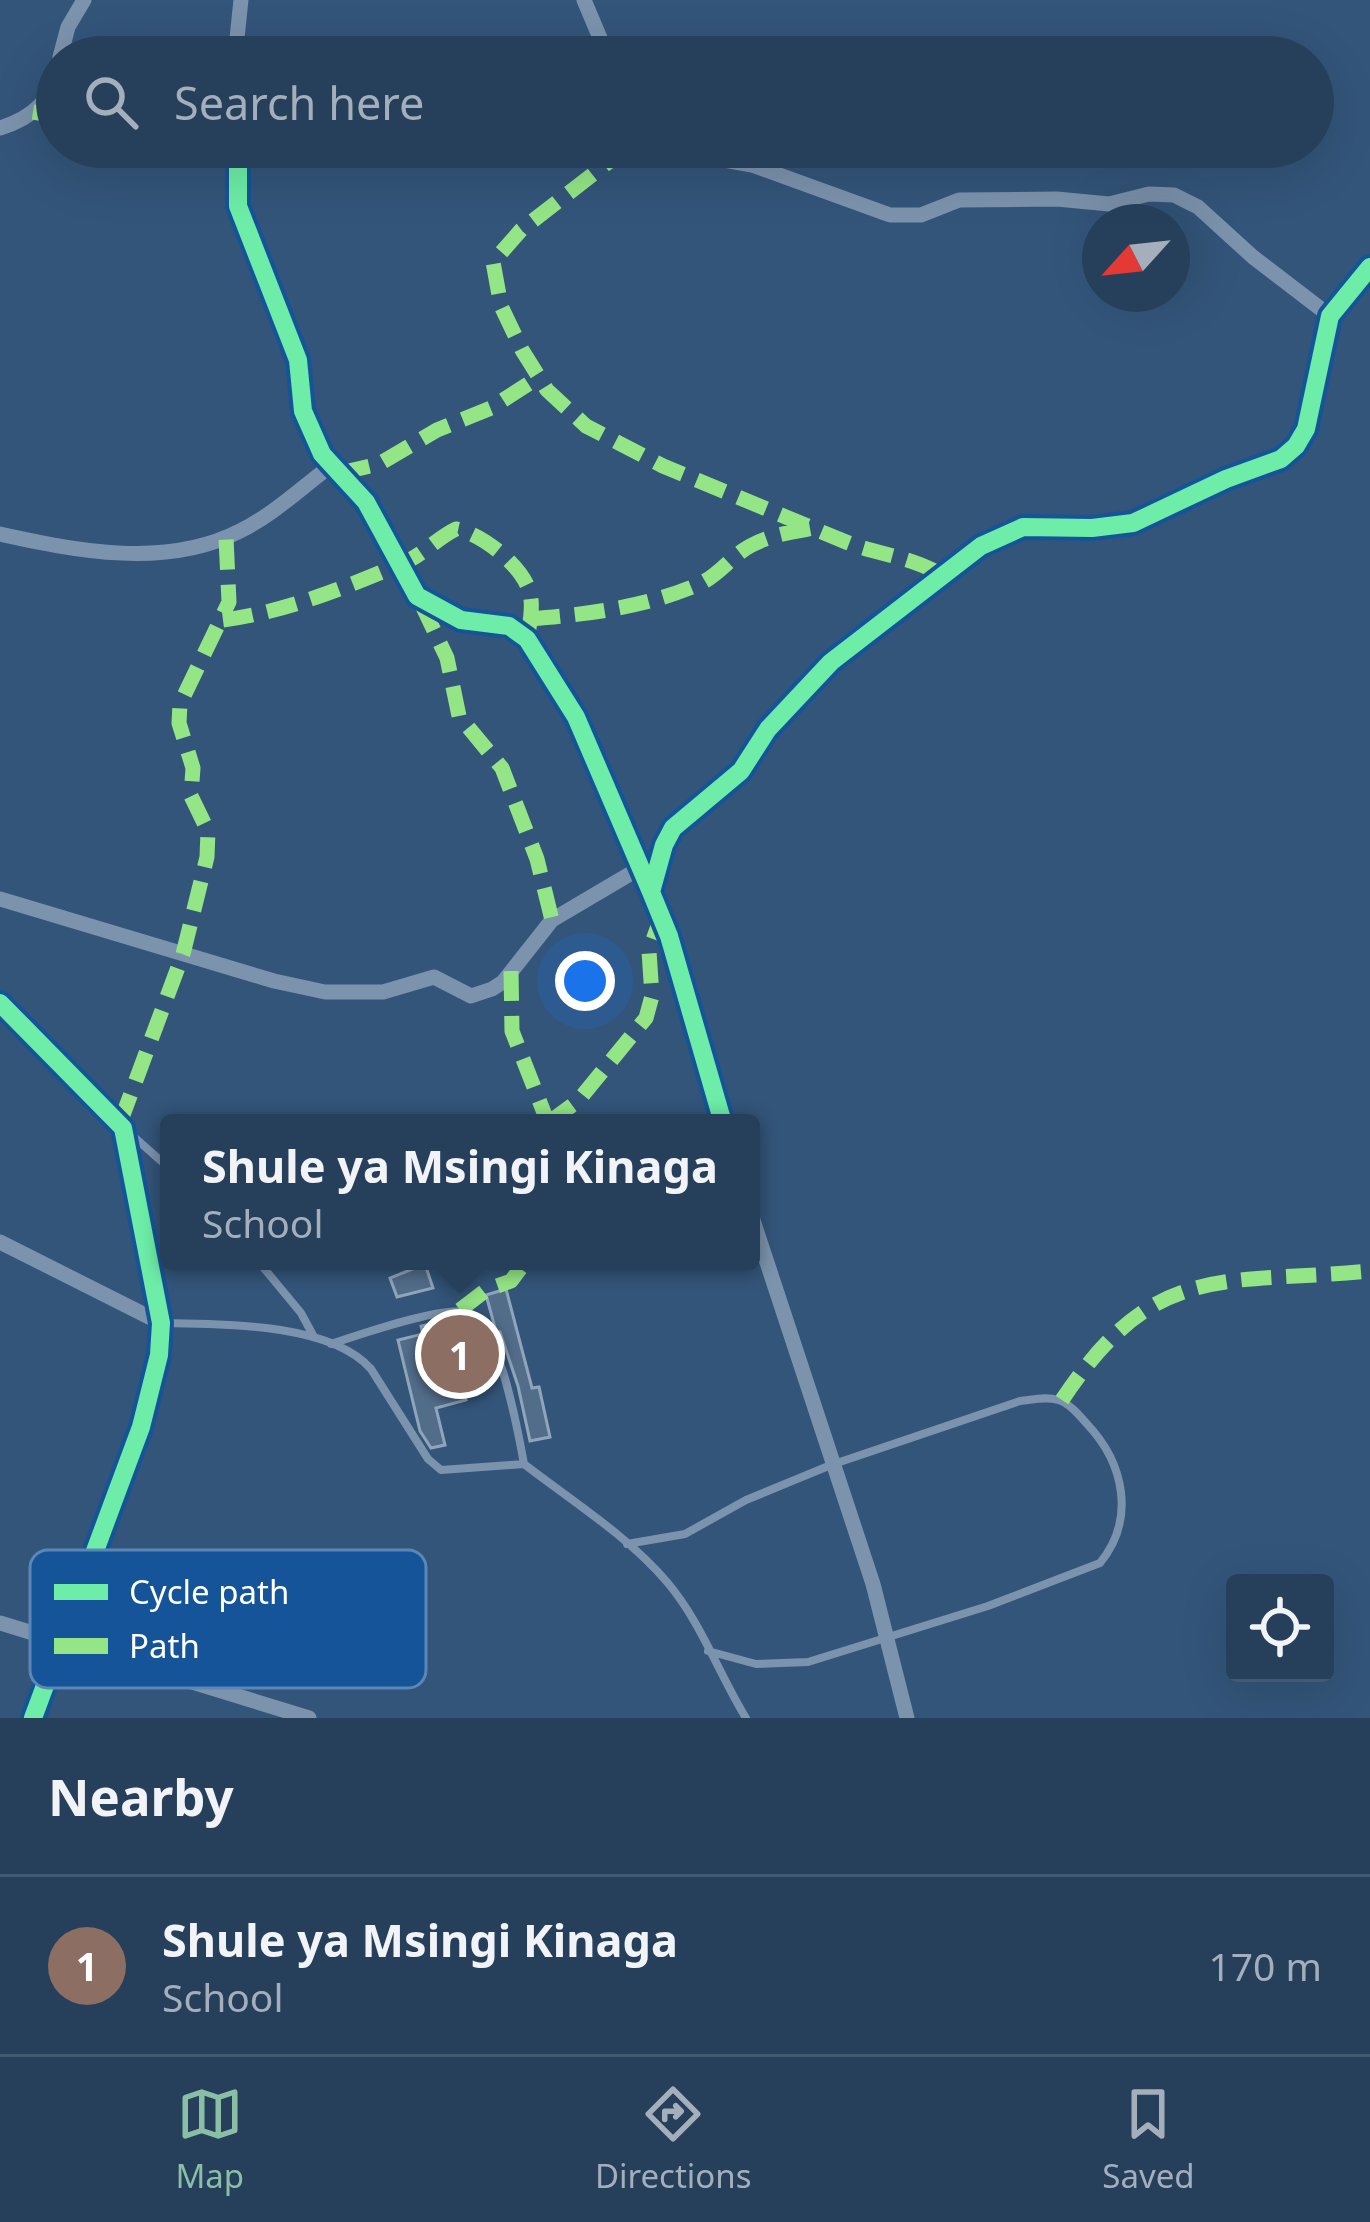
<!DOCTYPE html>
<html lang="en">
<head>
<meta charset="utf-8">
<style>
  body { margin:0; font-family:"Noto Sans",sans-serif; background:#324b65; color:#f1f3f6 }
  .controls { position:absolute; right:36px; bottom:36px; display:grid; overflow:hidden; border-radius:12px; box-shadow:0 12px 48px #0002 }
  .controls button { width:108px; height:108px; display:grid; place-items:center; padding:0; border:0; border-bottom:3px solid #425972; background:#26405c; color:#f1f3f6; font:60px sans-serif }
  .compass { position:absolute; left:1082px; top:204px; width:108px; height:108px; border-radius:50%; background:#26405c; box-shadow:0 12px 48px #0002; rotate:243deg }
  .you { position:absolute; left:585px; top:981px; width:42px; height:42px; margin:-30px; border:9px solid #fff; border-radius:50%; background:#1a73e8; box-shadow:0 0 0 18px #1a73e833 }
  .badge { display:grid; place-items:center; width:78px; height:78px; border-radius:50%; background:#8abfa5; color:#fff; font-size:39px; font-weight:700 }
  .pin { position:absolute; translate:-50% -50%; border:6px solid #fff; box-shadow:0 3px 12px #0006 }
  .popup { position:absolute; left:160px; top:1114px; width:600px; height:156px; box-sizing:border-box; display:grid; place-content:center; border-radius:12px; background:#26405c; filter:drop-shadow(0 3px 9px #0005); font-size:39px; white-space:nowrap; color:#a4afbb }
  .popup b { font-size:45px; color:#f1f3f6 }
  .popup::after { content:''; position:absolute; left:50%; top:100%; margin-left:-24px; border:24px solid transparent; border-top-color:#26405c }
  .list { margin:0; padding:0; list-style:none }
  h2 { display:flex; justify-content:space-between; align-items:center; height:156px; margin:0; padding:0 48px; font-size:51px }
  h2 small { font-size:39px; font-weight:400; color:#a4afbb }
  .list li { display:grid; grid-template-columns:78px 1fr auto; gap:36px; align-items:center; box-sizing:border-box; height:180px; padding:0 48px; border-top:3px solid #425972 }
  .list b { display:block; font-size:45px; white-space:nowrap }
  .list p { margin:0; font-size:39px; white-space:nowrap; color:#a4afbb }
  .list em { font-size:39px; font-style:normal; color:#a4afbb }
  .icon { flex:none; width:66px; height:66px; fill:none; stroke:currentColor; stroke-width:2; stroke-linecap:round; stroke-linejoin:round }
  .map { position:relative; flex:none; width:1370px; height:1718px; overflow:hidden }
  .search { position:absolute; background:#26405c; box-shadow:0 12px 48px #0002; left:36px; right:36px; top:36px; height:132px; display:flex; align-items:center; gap:30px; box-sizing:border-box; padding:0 42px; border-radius:66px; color:#a4afbb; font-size:45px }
  .sheet { height:336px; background:#26405c }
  nav { display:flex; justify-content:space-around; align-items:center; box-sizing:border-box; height:168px; border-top:3px solid #425972; background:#26405c; font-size:33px; color:#a4afbb }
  nav a { display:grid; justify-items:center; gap:6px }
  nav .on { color:#8abfa5 }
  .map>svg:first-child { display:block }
  .building { fill:#526d8a; stroke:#91a5ba; stroke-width:3 }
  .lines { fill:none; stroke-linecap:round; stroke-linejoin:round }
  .service { stroke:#7c93ad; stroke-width:8 }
  .minor { stroke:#7c93ad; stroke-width:15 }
  .quiet { stroke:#94e586; stroke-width:15; stroke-dasharray:30 15; stroke-linecap:butt }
  .cycleway-casing { stroke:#155498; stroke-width:26 }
  .cycleway { stroke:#6deda7; stroke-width:18 }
  .key { fill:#155498; stroke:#5b87b7; stroke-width:3 }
  .key-label { font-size:33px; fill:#fff }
</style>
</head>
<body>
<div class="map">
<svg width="1370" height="1718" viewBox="0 0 1370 1718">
  <rect width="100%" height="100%" fill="#33557a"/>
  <!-- building -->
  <path class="building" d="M425 1264 433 1288 397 1297 390 1278Z
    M506 1289 532 1388 539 1387 550 1437 530 1441 518 1386 500 1332 496 1331 486 1295Z
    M443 1321 466 1400 436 1408 445 1445 431 1448 420 1431 398 1340 423 1334 421 1326Z"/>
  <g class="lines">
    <!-- service -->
    <path class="service" d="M125 1129 169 1168
      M258 1261 301 1313 314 1337
      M161 1323C219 1324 330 1322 371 1369L428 1459 441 1470 524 1464C572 1501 628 1536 667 1582 701 1622 719 1674 746 1718
      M331 1344C358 1335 442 1306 466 1312 499 1320 518 1432 524 1464
      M627 1544 685 1534 746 1500 831 1465 1020 1401C1032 1400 1046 1396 1058 1400 1069 1403 1079 1415 1087 1424 1124 1463 1136 1519 1100 1563L988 1606 808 1662 756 1664 708 1651"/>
    <!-- minor -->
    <path class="minor" d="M584 0 608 57
      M60 57 68 27 84 0
      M235 57 241 0
      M0 128C29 119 52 102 57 71
      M238 147V206L298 360 303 411 322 454 366 502 417 596 461 620 509 626 527 639 576 717 651 892 669 936 723 1123
      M673 147 691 154 752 165 890 215H921L959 200 1057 199 1109 204 1149 194 1174 195 1198 207 1253 257 1330 316
      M0 534C77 551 166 569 240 531 273 515 302 487 332 465
      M651 892 664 845 673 828 741 771 768 729 831 662 981 546 1023 527 1092 528 1133 523 1226 479 1281 459 1296 446 1306 429 1330 316 1370 267
      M0 899 274 981 325 992H383L434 977 471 996 492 989 503 982 552 920 640 868
      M0 1003 123 1128 161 1323 159 1355 141 1427 33 1718
      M751 1214 873 1584 907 1718
      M0 1242 161 1323
      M0 1623 309 1718"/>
    <!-- quiet -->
    <path class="quiet" d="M33 112 57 116
      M198 147 205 157 238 155
      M628 147 521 230 493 262 501 306 522 350 547 390 586 426 663 466 846 542C879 555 909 556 940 574
      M340 473 379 464 437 430 491 408 539 377
      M421 603 447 658 459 716 502 768 537 859 552 920
      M530 619C588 614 642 608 697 585 719 576 730 557 750 546 770 535 792 532 814 528
      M223 620C285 612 344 588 401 564 422 556 437 538 456 529 481 533 521 565 529 590 534 605 530 623 527 639
      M511 971 512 1031 548 1123
      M120 1123 183 954 207 857 208 831 191 796 193 768 179 723 180 704 229 602 226 538
      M548 1123 578 1101 646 1018 652 996 649 951 661 918
      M460 1310 486 1290 511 1281 526 1261
      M1062 1400C1155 1260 1221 1285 1370 1271"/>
    <defs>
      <path id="cycleway" d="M238 147V206L298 360 303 411 322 454 366 502 417 596 461 620 509 626 527 639 576 717 651 892 669 936 723 1123
        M651 892 664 845 673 828 741 771 768 729 831 662 981 546 1023 527 1092 528 1133 523 1226 479 1281 459 1296 446 1306 429 1330 316 1370 267
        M0 1003 123 1128 161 1323 159 1355 141 1427 33 1718"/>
    </defs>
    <!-- cycleway casing -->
    <use href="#cycleway" class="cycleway-casing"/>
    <!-- cycleway -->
    <use href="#cycleway" class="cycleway"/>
  </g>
  <!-- legend -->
  <rect x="30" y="1550" width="396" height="138" rx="18" class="key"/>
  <rect x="54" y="1584" width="54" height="16" fill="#6deda7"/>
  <rect x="54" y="1638" width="54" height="16" fill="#94e586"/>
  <g class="key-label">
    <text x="129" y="1604">Cycle path</text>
    <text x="129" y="1658">Path</text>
  </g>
</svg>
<div class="controls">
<button><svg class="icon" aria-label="locate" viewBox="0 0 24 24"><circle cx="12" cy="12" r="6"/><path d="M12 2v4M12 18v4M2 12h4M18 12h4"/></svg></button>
</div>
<svg class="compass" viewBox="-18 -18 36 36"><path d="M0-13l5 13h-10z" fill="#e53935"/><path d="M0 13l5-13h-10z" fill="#a4afbb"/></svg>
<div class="you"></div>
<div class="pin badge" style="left:460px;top:1354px;background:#8d6e63">1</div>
<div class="popup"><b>Shule ya Msingi Kinaga</b>School</div>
<div class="search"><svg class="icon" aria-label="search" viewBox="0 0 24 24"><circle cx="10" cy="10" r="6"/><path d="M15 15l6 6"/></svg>Search here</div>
</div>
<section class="sheet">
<h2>Nearby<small></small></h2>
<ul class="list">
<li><span class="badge" style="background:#8d6e63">1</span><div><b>Shule ya Msingi Kinaga</b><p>School</p></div><em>170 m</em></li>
</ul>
</section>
<nav>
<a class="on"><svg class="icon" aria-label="map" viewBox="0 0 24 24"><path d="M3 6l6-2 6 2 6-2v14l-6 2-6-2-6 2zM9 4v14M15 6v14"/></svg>Map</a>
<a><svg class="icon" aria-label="directions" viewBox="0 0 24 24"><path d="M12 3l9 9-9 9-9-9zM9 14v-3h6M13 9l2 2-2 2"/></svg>Directions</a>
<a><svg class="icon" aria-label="saved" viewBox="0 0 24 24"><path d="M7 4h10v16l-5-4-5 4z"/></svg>Saved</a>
</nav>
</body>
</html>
